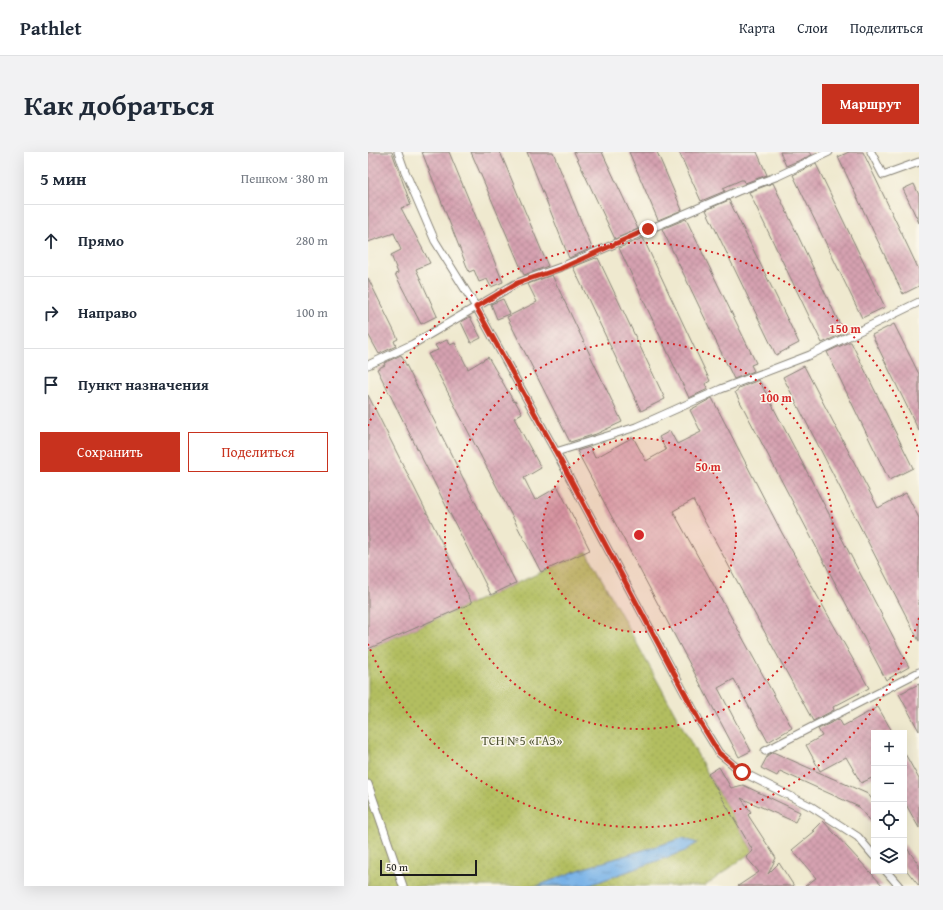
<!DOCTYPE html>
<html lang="ru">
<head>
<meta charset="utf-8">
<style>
  body { margin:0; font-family:"Gentium Book Plus",serif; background:#f2f2f3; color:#1f2937 }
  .controls { position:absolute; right:12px; bottom:12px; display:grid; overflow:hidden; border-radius:0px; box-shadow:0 4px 16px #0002 }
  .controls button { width:36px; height:36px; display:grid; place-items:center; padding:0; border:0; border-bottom:1px solid #e0e1e3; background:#fff; color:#1f2937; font:20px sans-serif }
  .scale { position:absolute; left:12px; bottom:10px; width:97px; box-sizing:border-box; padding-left:4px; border:2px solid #1c1c1c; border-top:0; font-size:11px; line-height:14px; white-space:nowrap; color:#1c1c1c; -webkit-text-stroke:3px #fbf7ec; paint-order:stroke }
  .stop { position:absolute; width:12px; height:12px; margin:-9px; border:3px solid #c8321e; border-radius:50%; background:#fff }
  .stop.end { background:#c8321e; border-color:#fff; box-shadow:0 1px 4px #0008 }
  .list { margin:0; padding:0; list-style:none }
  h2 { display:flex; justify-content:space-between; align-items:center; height:52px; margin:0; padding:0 16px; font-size:17px }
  h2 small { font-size:13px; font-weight:400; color:#747a83 }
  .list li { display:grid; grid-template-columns:26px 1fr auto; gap:12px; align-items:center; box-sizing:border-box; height:72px; padding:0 16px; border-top:1px solid #e0e1e3 }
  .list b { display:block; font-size:15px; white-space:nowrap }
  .list em { font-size:13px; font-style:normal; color:#747a83 }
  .actions { display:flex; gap:8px; padding:12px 16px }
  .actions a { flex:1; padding:9px 0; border:1px solid #c8321e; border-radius:0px; text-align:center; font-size:14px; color:#c8321e }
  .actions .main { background:#c8321e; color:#fff }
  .icon { flex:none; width:22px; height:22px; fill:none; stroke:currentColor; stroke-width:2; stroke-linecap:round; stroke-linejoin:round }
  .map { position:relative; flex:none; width:551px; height:734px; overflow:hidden; border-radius:0px }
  header { display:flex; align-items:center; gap:24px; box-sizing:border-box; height:56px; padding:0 20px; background:#fff; border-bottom:1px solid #e0e1e3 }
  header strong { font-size:19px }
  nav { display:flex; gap:22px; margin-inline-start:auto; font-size:14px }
  .intro { display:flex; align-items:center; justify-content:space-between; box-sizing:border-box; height:96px; padding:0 24px }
  h1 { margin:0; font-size:28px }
  .button { padding:10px 18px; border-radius:0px; background:#c8321e; color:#fff; font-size:14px; font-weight:700 }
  main { display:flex; gap:24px; padding:0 24px }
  aside { flex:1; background:#fff; border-radius:0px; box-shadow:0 4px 16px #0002 }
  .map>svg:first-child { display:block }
  .garden { fill:url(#garden-dots); stroke:#676d3e }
  .water { fill:url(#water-ripples); stroke:#496682 }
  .building { fill:url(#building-cross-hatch) }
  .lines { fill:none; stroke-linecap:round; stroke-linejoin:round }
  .service-casing { stroke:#868276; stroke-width:9 }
  .service { stroke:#fff; stroke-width:7 }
  .route { stroke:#c8321e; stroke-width:5 }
  .ring { fill:none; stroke:#d62828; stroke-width:2; stroke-dasharray:2 4 }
  .labels { text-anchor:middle; stroke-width:3; stroke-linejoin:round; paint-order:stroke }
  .park-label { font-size:13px; fill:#505534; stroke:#fbf7ec }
  .centre { fill:#d62828; stroke:#fbf7ec; stroke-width:2 }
  .ring-label { font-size:12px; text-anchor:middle; font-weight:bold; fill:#d62828; stroke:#fbf7ec; stroke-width:3; stroke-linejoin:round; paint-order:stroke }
</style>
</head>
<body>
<header>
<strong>Pathlet</strong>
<nav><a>Карта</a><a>Слои</a><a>Поделиться</a></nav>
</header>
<div class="intro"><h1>Как добраться</h1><a class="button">Маршрут</a></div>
<main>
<aside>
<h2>5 мин<small>Пешком · 380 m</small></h2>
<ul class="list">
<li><svg class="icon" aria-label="ahead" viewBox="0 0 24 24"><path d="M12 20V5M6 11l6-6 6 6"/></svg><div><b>Прямо</b></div><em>280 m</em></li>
<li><svg class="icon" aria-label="right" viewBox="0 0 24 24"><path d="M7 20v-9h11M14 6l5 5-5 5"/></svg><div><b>Направо</b></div><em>100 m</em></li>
<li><svg class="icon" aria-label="arrive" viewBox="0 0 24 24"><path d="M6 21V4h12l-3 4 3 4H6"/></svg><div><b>Пункт назначения</b></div></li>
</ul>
<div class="actions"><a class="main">Сохранить</a><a>Поделиться</a></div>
</aside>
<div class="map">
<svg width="551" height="734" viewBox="0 0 551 734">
  <defs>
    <pattern id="garden-dots" width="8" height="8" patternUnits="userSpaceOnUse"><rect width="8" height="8" fill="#b2be60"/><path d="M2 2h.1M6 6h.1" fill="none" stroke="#98a353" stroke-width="1.8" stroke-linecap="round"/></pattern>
    <pattern id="water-ripples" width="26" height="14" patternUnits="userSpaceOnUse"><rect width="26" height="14" fill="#76b1e7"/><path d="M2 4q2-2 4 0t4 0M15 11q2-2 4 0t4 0" fill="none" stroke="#608fba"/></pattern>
    <pattern id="building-cross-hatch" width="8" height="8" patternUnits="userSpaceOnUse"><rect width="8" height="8" fill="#d5a1b0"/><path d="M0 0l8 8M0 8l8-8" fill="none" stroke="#b68a97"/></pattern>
  </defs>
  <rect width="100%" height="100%" fill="#fbf7ec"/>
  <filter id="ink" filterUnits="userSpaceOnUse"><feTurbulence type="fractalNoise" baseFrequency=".025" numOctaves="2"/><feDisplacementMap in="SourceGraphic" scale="8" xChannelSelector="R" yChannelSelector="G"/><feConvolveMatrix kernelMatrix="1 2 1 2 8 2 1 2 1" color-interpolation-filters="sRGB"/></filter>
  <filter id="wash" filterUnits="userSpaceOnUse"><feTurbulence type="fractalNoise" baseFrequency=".012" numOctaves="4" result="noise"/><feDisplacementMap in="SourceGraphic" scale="16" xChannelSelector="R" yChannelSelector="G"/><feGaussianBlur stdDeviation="0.9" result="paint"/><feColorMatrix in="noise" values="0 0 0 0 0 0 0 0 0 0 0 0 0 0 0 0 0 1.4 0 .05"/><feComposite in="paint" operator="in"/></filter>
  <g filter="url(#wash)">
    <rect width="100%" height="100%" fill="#efe9cf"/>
    <!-- garden -->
    <path class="garden" d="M219 400 340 622 385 699 337 734H0V497Z"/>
    <!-- water -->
    <path class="water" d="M315 686 329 691 317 699 219 734H169L213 717Z"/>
    <g id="blocks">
      <!-- building -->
      <path class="building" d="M0 0H24L43 53 33 56 62 111 48 117 69 164 53 172 27 122 30 121 23 103 33 98 26 81 0 90Z
        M54 0H81L135 130 123 135 119 127 111 130 106 118 101 120Z
        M103 0H132L180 114 156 123Z
        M159 0H185L224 96 201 106Z
        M206 0H234L270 77 247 87Z
        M261 0H289L314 58 290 68Z
        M311 0H389L399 23 377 31 376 28H373L355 36 357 39 333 49Z
        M412 0H442L444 3 418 14Z
        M481 0H495L551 118V134L535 142 470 5Z
        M448 12 517 155 494 166 425 23Z
        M405 31 476 181 454 191 381 40Z
        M546 32 551 43V71L535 37Z
        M361 48 431 191 408 203 338 58Z
        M318 67 388 211 383 213 386 219 366 227 294 77Z
        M275 86 342 229 337 232 340 237 321 246 251 96Z
        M228 106V107L230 106 297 247 273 259 205 115Z
        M184 123 254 270 228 282 202 290 139 165 169 150 160 132Z
        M0 126 30 187 26 189 28 194 11 202 0 182Z
        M135 147 142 162 129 167 123 152Z
        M102 165 113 186 103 191 93 170Z
        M526 172 551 222V279L504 183Z
        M79 188 82 193 87 191 100 217 120 205 146 250 147 249 154 261 146 266 173 316 156 326 167 348 190 335 222 398 173 420 60 202 70 198 67 193Z
        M481 190H483L545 316 521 328 459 200Z
        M33 203 148 431 123 443 9 217 17 213 16 211Z
        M436 214 510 356 538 341 551 366V489L415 225Z
        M391 228 541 515 518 528 367 240 371 237V236Z
        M0 243 104 451 0 497Z
        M344 246 414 381 501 536 465 555 466 558 445 569 325 348 305 359 424 576 400 590 366 527 350 536 383 599 371 605 209 299 222 295 227 306 265 285 278 309 298 298 291 285 302 279 309 292 333 280 322 258Z
        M551 532V579L531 542Z
        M510 555 525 581H506V625L493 631 478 605 452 619 438 593 454 584 450 577 471 567 475 574Z
        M405 600 500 642 506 650V675L491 655 412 619 409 624 393 616 400 603Z
        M536 600 551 627V676L536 649Z
        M351 615 363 636 375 633 432 660 427 670 373 646 383 660 380 663 408 706 400 722 411 711 426 734H370L391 720 378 705 385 699 340 622Z
        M455 669 515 734H437L448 726 424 698 447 679H445Z
        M536 692 551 713V734L536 715Z"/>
    </g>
  </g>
  <g filter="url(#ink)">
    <use href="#blocks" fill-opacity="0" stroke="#868276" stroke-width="1"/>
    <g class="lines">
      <defs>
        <path id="service" d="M30 0 36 17 67 89 108 155 188 300 332 570 351 601 374 620 444 655 490 685 506 704
          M503 0 515 23 551 10
          M0 213 45 192 149 131 193 115 370 39 410 24 461 0
          M188 300 268 275 353 237 442 203 551 150
          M397 599 551 520
          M0 632 35 734
          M518 719 531 734"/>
      </defs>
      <!-- service casing -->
      <use href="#service" class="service-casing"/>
      <!-- service -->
      <use href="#service" class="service"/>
    </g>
  </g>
  <g class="lines" filter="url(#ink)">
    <!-- route -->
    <path class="route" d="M280 77 194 116 149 131 108 155 188 300 332 570 351 601 374 620"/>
  </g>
  <!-- distance rings -->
  <circle cx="271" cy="383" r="97" fill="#d62828" fill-opacity=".12"/>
  <g class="ring">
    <circle cx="271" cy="383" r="97"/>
    <circle cx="271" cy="383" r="194"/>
    <path d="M551 466A292 292 0 0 1 0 492M0 274A292 292 0 0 1 551 300"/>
  </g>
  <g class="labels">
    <!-- park labels -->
    <g class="park-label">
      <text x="154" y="593">ТСН №5 «ГАЗ»</text>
    </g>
  </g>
  <circle cx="271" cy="383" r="6" class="centre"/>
  <g class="ring-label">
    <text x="477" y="181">150 m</text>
    <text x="408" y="250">100 m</text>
    <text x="340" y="319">50 m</text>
  </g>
</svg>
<div class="controls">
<button>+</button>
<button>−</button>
<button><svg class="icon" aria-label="locate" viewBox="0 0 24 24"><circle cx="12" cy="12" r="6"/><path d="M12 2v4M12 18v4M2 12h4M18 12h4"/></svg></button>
<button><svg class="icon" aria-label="layers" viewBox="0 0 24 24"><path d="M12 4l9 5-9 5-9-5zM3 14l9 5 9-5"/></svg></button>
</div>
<div class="scale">50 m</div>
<div class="stop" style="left:374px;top:620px"></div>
<div class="stop end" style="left:280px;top:77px"></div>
</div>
</main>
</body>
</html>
